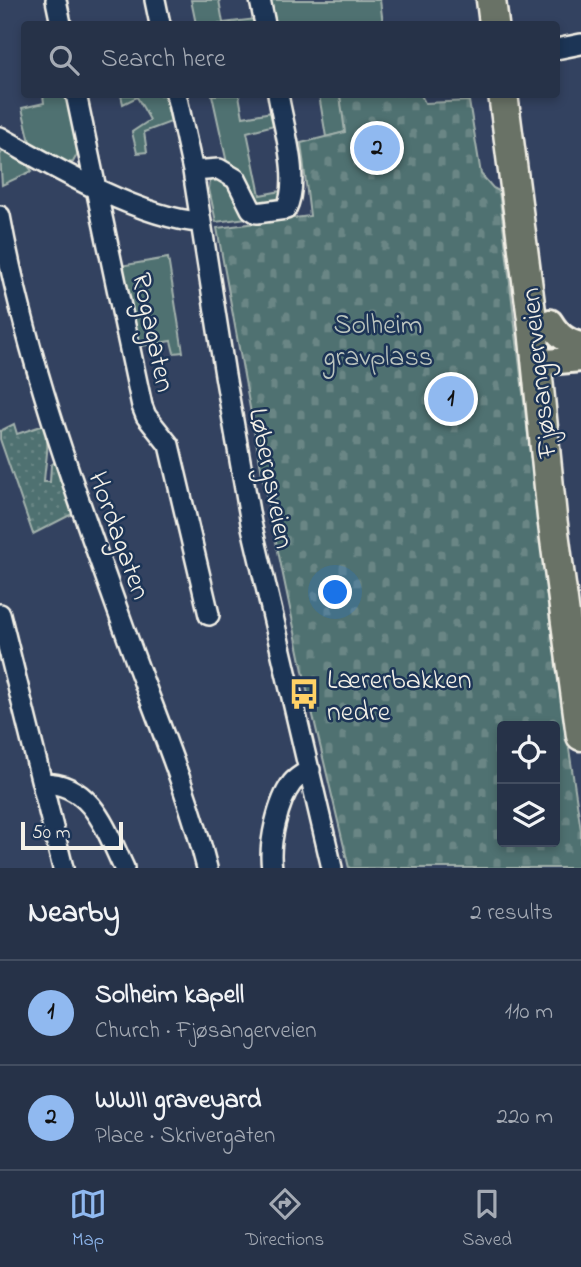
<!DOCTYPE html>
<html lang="en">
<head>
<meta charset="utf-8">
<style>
  body { margin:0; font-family:"Indie Flower",sans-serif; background:#2e3a4f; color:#f1f3f6 }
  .controls { position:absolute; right:21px; bottom:21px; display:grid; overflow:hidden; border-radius:7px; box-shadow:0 4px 10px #0003 }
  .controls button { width:63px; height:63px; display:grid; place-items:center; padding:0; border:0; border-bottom:2px solid #424d60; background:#263248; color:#f1f3f6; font:35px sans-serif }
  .scale { position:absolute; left:21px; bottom:18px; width:102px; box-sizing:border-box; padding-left:7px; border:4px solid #f4f1e8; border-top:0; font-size:19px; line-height:24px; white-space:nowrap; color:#f4f1e8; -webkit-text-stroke:5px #1d3557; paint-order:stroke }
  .you { position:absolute; left:336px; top:593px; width:24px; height:24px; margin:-18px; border:5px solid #fff; border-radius:50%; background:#1a73e8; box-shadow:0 0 0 10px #1a73e833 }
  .badge { display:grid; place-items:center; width:46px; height:46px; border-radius:50%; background:#90b9f0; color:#111; font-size:23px; font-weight:700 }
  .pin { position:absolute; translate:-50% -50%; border:4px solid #fff; box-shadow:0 2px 7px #0006 }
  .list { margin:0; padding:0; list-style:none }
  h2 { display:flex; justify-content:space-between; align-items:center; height:91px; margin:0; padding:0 28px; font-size:30px }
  h2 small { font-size:23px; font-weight:400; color:#a4aab4 }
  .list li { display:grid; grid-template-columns:46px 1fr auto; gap:21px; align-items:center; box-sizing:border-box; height:105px; padding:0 28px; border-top:2px solid #424d60 }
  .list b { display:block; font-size:26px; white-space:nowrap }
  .list p { margin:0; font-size:23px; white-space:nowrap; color:#a4aab4 }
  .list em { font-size:23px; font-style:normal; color:#a4aab4 }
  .icon { flex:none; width:38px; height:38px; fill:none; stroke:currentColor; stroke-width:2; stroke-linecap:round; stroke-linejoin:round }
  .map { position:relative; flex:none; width:581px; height:868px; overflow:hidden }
  .search { position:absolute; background:#263248; box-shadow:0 4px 10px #0003; left:21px; right:21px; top:21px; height:77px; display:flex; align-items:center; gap:18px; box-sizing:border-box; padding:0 24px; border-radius:7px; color:#a4aab4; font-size:26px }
  .sheet { height:301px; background:#263248 }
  nav { display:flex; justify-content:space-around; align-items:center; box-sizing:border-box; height:98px; border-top:2px solid #424d60; background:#263248; font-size:19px; color:#a4aab4 }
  nav a { display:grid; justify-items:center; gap:4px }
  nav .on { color:#90b9f0 }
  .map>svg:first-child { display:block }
  .green { fill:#507171; stroke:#a2b1ac; stroke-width:2 }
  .cemetery { fill:url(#cemetery-stones); stroke:#a2b1ac; stroke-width:2; fill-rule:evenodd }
  .park { fill:url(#park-dots); stroke:#a2b1ac; stroke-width:2 }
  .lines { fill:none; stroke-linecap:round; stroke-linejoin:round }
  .minor-casing { stroke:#f4f1e8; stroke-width:24 }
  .major-casing { stroke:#f4f1e8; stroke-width:30 }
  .highway-casing { stroke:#f4f1e8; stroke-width:33 }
  .minor { stroke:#1d3557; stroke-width:19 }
  .major { stroke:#697266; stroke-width:24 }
  .highway { stroke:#697266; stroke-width:28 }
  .labels { text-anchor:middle; stroke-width:5; stroke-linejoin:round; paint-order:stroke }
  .park-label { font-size:28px; fill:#bbc4be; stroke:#1d3557 }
  .street-label { font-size:28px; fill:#f4f1e8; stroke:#1d3557 }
  .poi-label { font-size:28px; fill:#f4f1e8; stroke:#1d3557; text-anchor:start }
</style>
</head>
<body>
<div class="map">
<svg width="581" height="868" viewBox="0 0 581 868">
  <defs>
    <pattern id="cemetery-stones" width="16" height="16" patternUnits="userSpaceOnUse" patternTransform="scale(1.75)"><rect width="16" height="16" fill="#507171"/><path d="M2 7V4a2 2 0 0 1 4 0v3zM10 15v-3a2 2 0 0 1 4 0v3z" fill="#6a8685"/></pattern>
    <pattern id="park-dots" width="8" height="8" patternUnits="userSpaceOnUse" patternTransform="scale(1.75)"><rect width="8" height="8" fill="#507171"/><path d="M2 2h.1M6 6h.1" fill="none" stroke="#6a8685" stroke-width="1.8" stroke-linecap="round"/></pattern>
  </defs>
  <rect width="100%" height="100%" fill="#334260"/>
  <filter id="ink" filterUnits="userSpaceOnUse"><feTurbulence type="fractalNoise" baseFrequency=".0143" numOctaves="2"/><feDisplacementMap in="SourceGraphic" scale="14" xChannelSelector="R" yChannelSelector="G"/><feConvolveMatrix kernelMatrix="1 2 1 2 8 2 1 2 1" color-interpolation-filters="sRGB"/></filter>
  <g filter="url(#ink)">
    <!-- green -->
    <path class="green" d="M191 0H219L223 23 256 19 257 24H196Z
      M269 0H380L383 24H276Z
      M43 95H62L68 99 78 153 73 162 68 163 30 142 22 108 44 103Z
      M121 95H164L171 122 144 132 147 152 137 153 132 132 150 120 137 97 123 104Z
      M212 95H239L243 117 272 112 274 125 247 132 260 195 281 191V201L271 206 253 202 241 170 227 163Z
      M319 95H340L346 132 326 137Z
      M9 150 29 161 28 166 32 171 2 185 0 155 2 152Z
      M218 177 225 179 255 217 216 222 209 189 210 181Z
      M168 258 183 352 174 353 171 341 135 347 120 266Z"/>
    <!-- cemetery -->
    <path class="cemetery" d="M340 95H421L425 103 469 101 481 174 493 188 499 191 550 620 581 830V868H349L307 690 263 479 217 228 310 216 301 143 345 132ZM502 726H555V842H502Z"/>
    <!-- park -->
    <path class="park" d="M14 424 17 434 44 425C51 445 45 461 44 482H50L51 465 55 462 74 513 33 534 0 439V431Z"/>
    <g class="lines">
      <defs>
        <path id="minor" d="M56 0 61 24
          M155 0 160 24
          M260 0 265 24
          M556 49 581 44
          M76 94 142 406 146 416 169 445 209 615
          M176 94 193 171 225 375 251 523 332 868
          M0 137C53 167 140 218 200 222
          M193 171 219 169 236 179 251 209 257 213 286 209C301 180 283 126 278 94
          M0 216C27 363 79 502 129 642 156 717 188 791 207 868
          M0 614 63 868
          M43 783C92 783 106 830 124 868
          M272 868C268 845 278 801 292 783 297 777 303 774 310 770"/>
        <path id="major" d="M550 322C558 335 566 342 581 345
          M536 363 581 359"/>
        <path id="highway" d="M491 0 494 24
          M503 94 532 319 552 517 581 736"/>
      </defs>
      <!-- minor casing -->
      <use href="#minor" class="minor-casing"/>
      <!-- major casing -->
      <use href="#major" class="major-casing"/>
      <!-- highway casing -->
      <use href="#highway" class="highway-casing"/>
      <!-- minor -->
      <use href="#minor" class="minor"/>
      <!-- major -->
      <use href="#major" class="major"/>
      <!-- highway -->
      <use href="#highway" class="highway"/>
    </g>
  </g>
  <!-- icons -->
  <defs>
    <symbol id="bus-bare" viewBox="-9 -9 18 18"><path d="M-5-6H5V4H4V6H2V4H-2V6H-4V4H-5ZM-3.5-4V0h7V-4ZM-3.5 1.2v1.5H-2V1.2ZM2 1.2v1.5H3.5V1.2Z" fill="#ffd166" stroke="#1d3557" stroke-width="2.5" paint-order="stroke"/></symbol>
  </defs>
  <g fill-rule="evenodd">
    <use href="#bus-bare" x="282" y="672" width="44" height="44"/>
  </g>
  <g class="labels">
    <!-- park labels -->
    <g class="park-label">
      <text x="378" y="333">Solheim<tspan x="378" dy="32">gravplass</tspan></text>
    </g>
    <!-- street labels -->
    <g class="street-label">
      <text transform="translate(155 332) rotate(78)" y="10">Rogagaten</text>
      <text transform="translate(537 373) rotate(-96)" y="10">Fjøsangerveien</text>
      <text transform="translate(273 478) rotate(79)" y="10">Løbergsveien</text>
      <text transform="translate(121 535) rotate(70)" y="10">Hordagaten</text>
    </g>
    <!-- poi labels -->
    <g class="poi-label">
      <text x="327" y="688">Lærerbakken<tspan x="327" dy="32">nedre</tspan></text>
    </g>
  </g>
</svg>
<div class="controls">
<button><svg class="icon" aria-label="locate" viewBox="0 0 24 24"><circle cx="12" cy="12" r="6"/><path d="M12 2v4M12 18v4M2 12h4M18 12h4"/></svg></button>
<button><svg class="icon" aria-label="layers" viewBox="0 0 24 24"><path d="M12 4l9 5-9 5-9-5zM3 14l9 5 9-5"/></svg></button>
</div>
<div class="scale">50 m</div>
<div class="you"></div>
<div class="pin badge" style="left:451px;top:399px">1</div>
<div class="pin badge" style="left:377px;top:148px">2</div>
<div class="search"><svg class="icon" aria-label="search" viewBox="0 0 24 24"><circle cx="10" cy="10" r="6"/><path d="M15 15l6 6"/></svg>Search here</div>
</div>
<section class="sheet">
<h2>Nearby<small>2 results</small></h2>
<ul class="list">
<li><span class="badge">1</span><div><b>Solheim kapell</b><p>Church · Fjøsangerveien</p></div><em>110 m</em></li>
<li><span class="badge">2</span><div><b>WWII graveyard</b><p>Place · Skrivergaten</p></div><em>220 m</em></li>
</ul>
</section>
<nav>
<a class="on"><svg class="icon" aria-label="map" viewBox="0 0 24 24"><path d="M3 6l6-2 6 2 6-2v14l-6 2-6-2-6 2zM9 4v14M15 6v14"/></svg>Map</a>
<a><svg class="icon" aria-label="directions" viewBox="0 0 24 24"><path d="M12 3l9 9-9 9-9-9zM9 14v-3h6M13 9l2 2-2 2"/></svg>Directions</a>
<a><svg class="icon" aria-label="saved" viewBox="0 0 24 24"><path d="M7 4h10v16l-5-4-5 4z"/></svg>Saved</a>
</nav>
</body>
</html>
